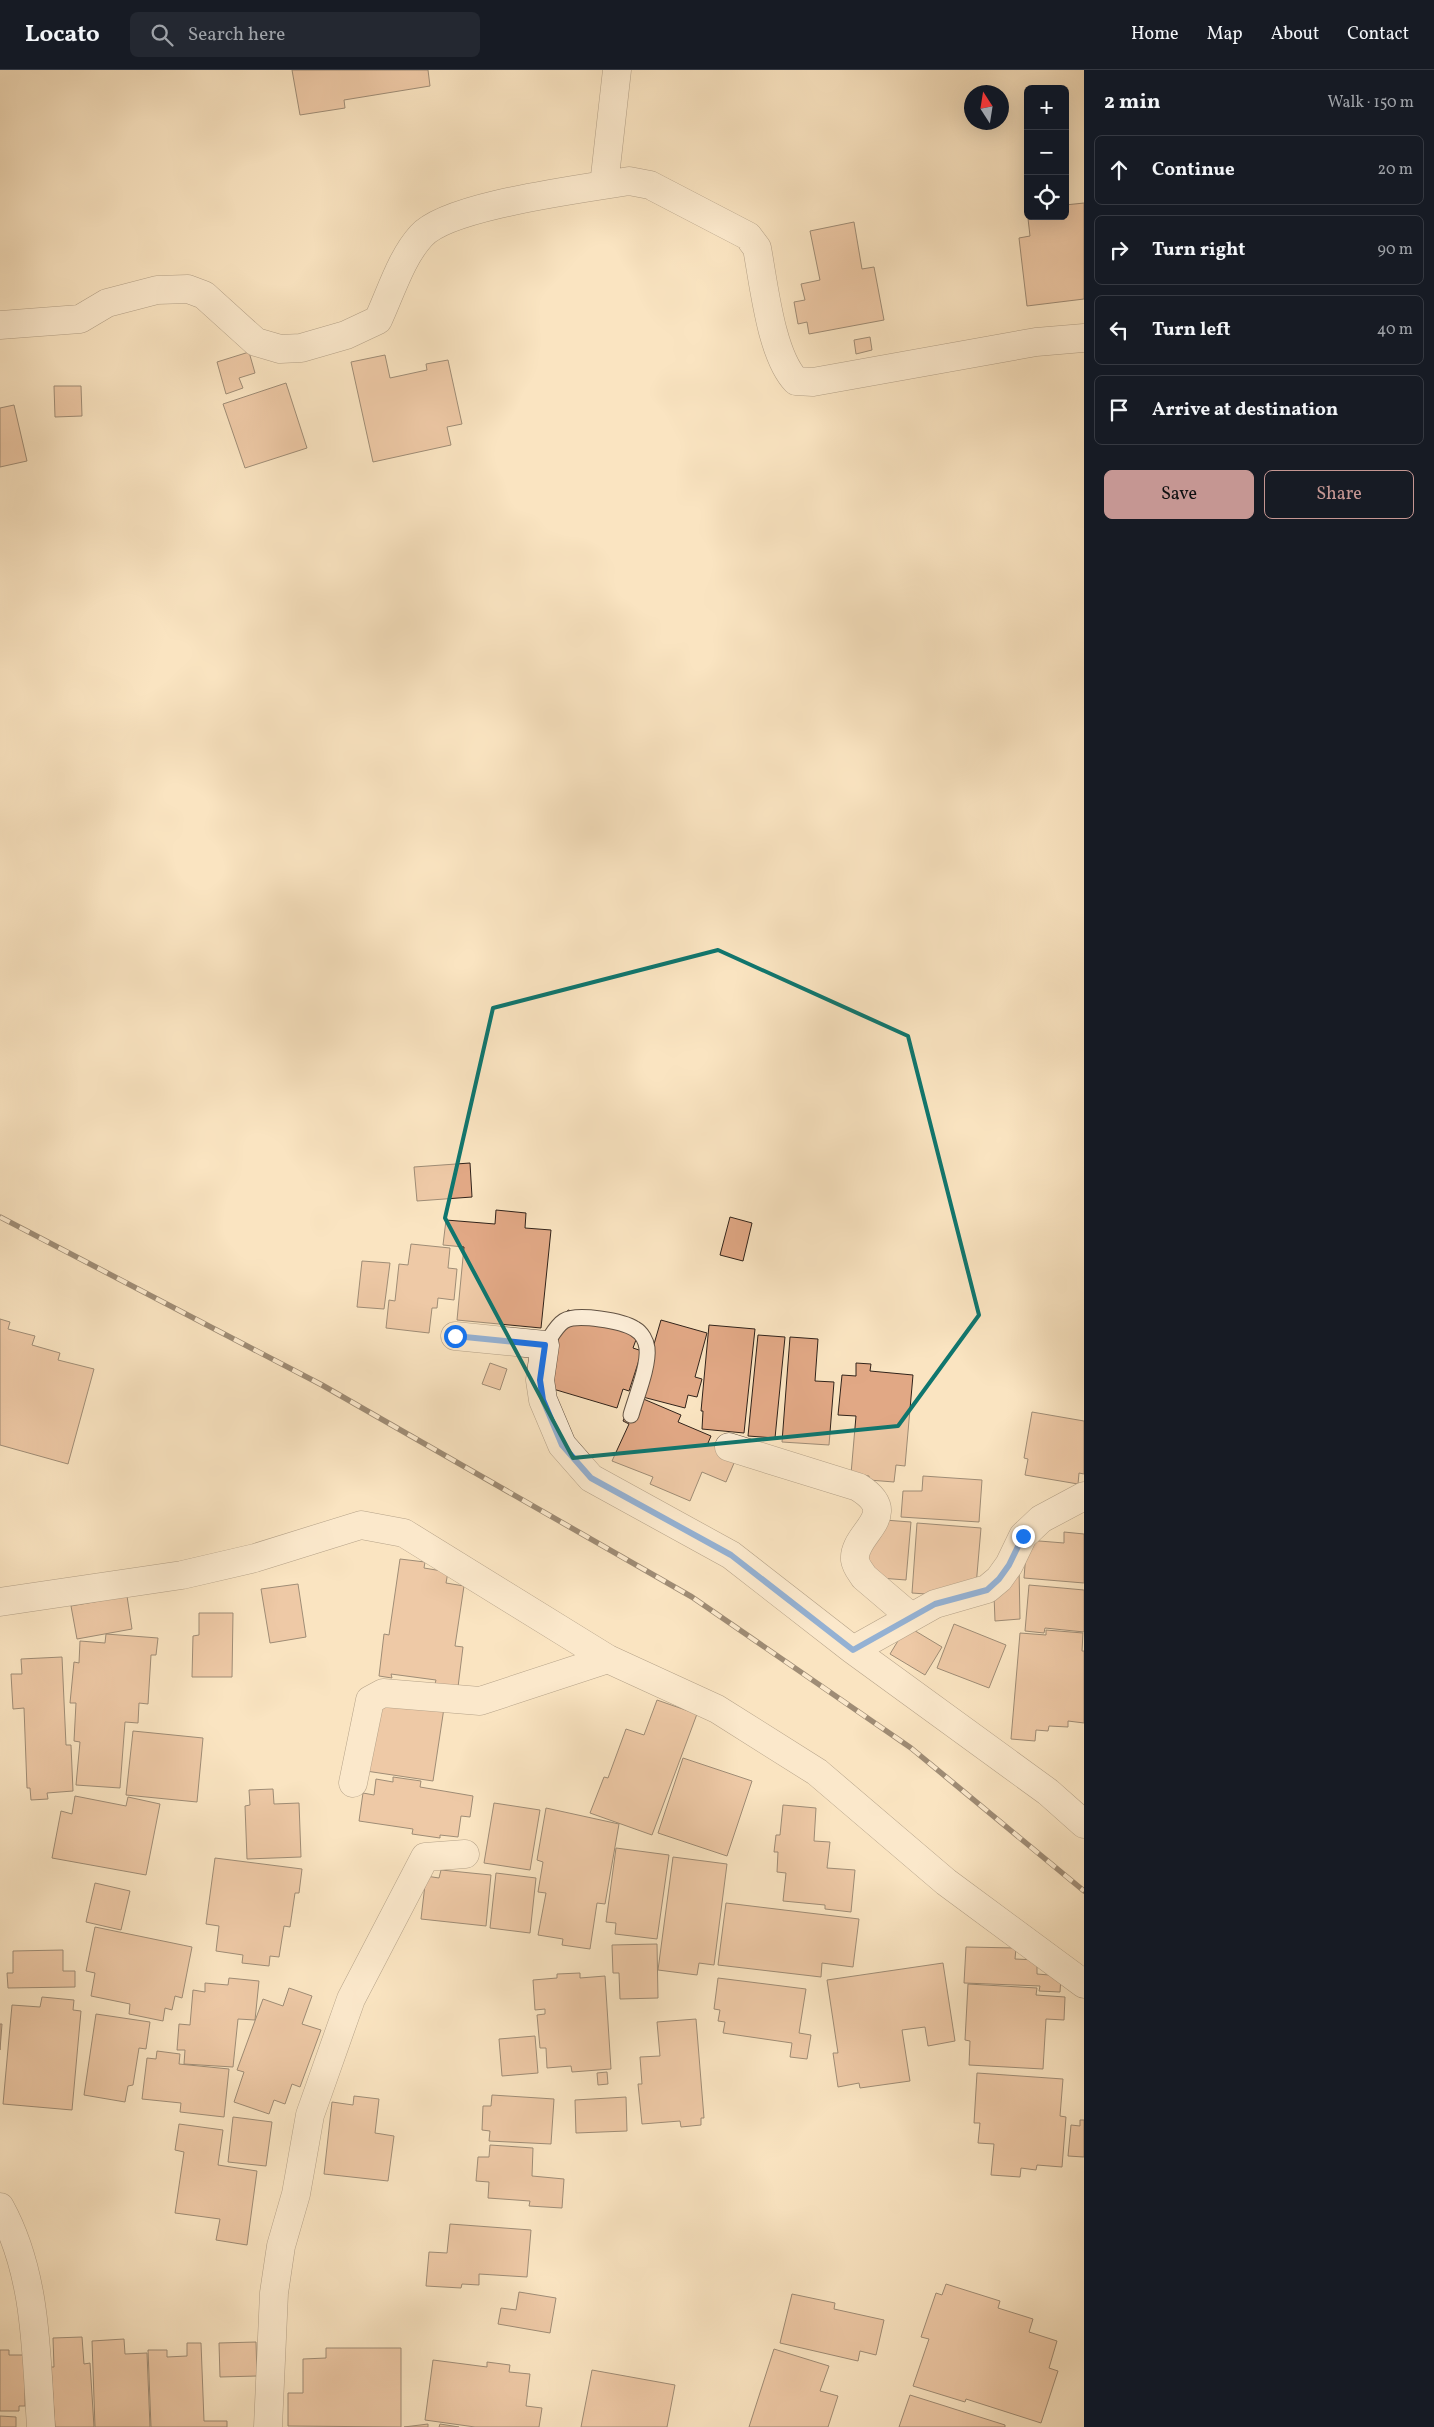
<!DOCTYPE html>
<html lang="en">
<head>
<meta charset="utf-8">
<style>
  body { margin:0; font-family:Vollkorn,serif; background:#242831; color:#f1f3f6 }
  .controls { position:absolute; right:15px; top:15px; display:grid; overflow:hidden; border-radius:8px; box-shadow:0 5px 20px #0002 }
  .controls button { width:45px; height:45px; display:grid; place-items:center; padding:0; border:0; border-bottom:1px solid #363941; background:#171b24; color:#f1f3f6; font:25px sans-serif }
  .compass { position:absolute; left:964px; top:15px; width:45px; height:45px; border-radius:50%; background:#171b24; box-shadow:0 5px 20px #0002; rotate:348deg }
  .stop { position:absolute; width:15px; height:15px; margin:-11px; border:4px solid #1a73e8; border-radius:50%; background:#fff }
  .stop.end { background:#1a73e8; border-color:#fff; box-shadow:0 1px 5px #0008 }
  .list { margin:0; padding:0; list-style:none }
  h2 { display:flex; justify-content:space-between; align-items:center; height:65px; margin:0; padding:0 20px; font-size:21px }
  h2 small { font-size:16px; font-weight:400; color:#9ea1a6 }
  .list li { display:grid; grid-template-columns:32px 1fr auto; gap:15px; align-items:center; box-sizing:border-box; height:70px; margin:0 10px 10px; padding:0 10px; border:1px solid #363941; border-radius:8px }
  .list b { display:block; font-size:19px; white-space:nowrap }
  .list em { font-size:16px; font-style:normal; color:#9ea1a6 }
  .actions { display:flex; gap:10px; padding:15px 20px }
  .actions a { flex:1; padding:11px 0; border:1px solid #c59692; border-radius:8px; text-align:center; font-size:18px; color:#c59692 }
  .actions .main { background:#c59692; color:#111 }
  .icon { flex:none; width:28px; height:28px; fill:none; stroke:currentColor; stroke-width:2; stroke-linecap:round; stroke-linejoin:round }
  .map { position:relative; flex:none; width:1084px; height:2357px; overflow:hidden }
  header { display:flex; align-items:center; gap:30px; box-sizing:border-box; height:70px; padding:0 25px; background:#171b24; border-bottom:1px solid #363941 }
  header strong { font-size:24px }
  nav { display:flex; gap:28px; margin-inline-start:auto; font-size:18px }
  .search { width:350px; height:45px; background:#242831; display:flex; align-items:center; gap:12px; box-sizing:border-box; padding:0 18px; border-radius:8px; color:#9ea1a6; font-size:19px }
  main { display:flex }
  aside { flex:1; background:#171b24 }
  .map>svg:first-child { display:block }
  .building { fill:#e1a885; stroke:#31231a }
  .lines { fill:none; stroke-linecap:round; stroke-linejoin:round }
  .service-casing { stroke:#635344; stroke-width:17 }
  .minor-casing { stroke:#635344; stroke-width:29 }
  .service { stroke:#fcedd7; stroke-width:15 }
  .minor { stroke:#fcedd7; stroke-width:28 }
  .rail-casing { stroke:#31231a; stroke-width:5.5 }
  .rail { stroke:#fcedd7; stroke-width:4; stroke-dasharray:11; stroke-linecap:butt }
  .route { stroke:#1a73e8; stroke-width:6 }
  .marked { fill:none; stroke:#0f766e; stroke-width:4; stroke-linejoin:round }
</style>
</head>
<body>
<header>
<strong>Locato</strong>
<div class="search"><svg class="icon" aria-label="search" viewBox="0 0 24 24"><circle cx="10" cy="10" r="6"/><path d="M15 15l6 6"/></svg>Search here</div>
<nav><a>Home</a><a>Map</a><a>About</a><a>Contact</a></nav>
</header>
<main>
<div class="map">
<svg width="1084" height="2357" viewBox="0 0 1084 2357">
  <rect width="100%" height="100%" fill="#fae4c1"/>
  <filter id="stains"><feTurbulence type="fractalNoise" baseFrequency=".004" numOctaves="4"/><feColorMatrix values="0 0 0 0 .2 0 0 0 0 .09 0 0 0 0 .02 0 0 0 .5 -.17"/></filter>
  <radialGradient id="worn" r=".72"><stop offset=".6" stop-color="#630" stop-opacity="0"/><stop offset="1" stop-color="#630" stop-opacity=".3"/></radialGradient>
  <!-- building -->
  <path class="building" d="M292 0H428L430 16 344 30 345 38 300 45Z
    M1084 133V229L1027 236 1019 168 1030 166 1027 140 1028 146H1065V135Z
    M854 152 862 199 874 197 884 250 809 264 807 252 798 254 794 232 805 230 801 214 820 210 810 161Z
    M870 267 872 280 856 284 854 270Z
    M249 282 255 303 239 308 243 318 226 324 217 292Z
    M385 285 390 308 427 300 426 294 448 290 462 354 447 357 451 375 373 392 351 292Z
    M286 313 307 378 245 398 223 334Z
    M54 316H81L82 346 55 347Z
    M14 335 27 391 0 397V338Z
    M470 1093 472 1127 417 1131 414 1097Z
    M496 1140 526 1143 525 1158 551 1160 541 1258 457 1250 464 1177 443 1175 446 1150 495 1154Z
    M730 1147 752 1153 743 1191 720 1185Z
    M411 1174 450 1178 448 1198 457 1199 454 1230 438 1228 437 1238H432L429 1263 386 1258 389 1230 395 1231 399 1194 408 1195Z
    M362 1191 390 1193 384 1239 357 1237Z
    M568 1240 631 1259 630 1265 637 1267 633 1278 642 1281 629 1321 623 1319 617 1338 543 1316 562 1244 566 1245Z
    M0 1249 10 1252 8 1259 35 1266 32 1275 60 1283 58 1290 94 1299 68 1394 0 1375Z
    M661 1250 707 1263 695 1307 702 1309 697 1327 688 1325 685 1338 639 1326Z
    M709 1255 755 1259 744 1363 702 1359 703 1341H701Z
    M758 1265 785 1267 775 1368 748 1366Z
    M790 1267 818 1269 815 1311 834 1312 829 1375 782 1372Z
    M490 1293 507 1299 500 1320 482 1314Z
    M856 1293 871 1294 870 1301 913 1305 905 1396 896 1395 894 1412 869 1410V1406L851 1404 856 1346 838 1345 842 1305 856 1306Z
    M634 1325 681 1345 678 1352 711 1366 708 1373 737 1386 726 1412 702 1402 690 1431 650 1414 653 1407 612 1391 629 1354 623 1351Z
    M1032 1342 1084 1351V1404L1079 1403 1078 1414 1025 1405 1028 1389 1024 1388Z
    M923 1406 982 1410 979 1452 901 1447 903 1421H922Z
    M871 1449 911 1452 906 1510 867 1507Z
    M917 1453 981 1458 976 1516 954 1526 912 1523Z
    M1064 1462 1084 1464V1513L1024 1508 1027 1470 1064 1473Z
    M400 1489 425 1492 424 1498 448 1502 446 1513 464 1516 455 1576 463 1577 458 1617 435 1614 436 1610 391 1604 392 1608 379 1606 384 1564 389 1565Z
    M1019 1498 1020 1549 995 1551 993 1499Z
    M298 1514 306 1567 270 1573 261 1519Z
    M1029 1515 1084 1520V1562L1045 1558 1044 1563 1025 1561Z
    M127 1526 132 1559 77 1569 71 1536Z
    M199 1543H233L232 1607H192L193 1566 199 1565Z
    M954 1554 1006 1575 989 1618 937 1598Z
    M907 1556 942 1577 925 1605 890 1584Z
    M1046 1560 1083 1563 1082 1581H1084V1653L1068 1651V1657L1049 1656 1048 1661 1036 1660 1035 1671 1011 1669 1020 1563 1046 1565Z
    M106 1564 158 1568 156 1585H151L148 1634 139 1633 138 1653 125 1652 120 1718 76 1715 80 1672 74 1671 76 1633H70L74 1592 79 1593 80 1571 105 1573Z
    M62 1587 66 1675H71L73 1721 47 1723 48 1729 31 1730 30 1718H27L24 1638 13 1639 11 1604H22L21 1589Z
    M377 1629 444 1638 433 1711 366 1701Z
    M657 1630 697 1644 652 1765 590 1743 604 1707 608 1708 626 1659 644 1665Z
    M133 1661 203 1668 197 1732 126 1725Z
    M683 1688 752 1711 727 1786 658 1763Z
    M393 1707 421 1711 420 1717 473 1726 470 1747 461 1746 458 1767 440 1765V1768L412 1764 413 1759 359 1751 363 1723 374 1725 376 1709 393 1712Z
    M273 1719 274 1734 299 1733 301 1787 247 1789 245 1736 250 1735 249 1720Z
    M75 1726 126 1736 128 1727 160 1734 146 1805 52 1788 61 1741 72 1744Z
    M494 1733 540 1740 530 1800 484 1793Z
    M783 1735 816 1738 814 1771 830 1772 827 1798 855 1800 851 1842 825 1839V1835L783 1831 786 1803 777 1802 778 1782H774L776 1765H780Z
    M546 1738 619 1754 605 1834 597 1833 590 1879 562 1875 563 1869 538 1865 546 1823 538 1822 543 1792 537 1790Z
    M616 1778 669 1785 657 1869 615 1864 616 1853 606 1852Z
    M673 1787 727 1794 714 1895 699 1893 697 1905 658 1900Z
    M215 1788 302 1799 299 1823H295L290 1857 284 1856 279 1887 270 1886 269 1896 242 1893 243 1885 216 1881 219 1856 206 1854Z
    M441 1800 491 1805 486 1856 421 1849 426 1806 439 1808Z
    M496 1803 536 1808 530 1863 490 1858Z
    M95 1813 130 1821 121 1860 86 1852Z
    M726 1833 859 1849 853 1897 822 1893 821 1907 718 1895Z
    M95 1857 192 1877 182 1928 175 1926 172 1940 165 1938 163 1951 129 1944 130 1934 91 1926 95 1903 86 1901Z
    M657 1874 658 1928 620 1929 619 1903H613L612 1875Z
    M966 1877 1016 1878 1015 1889 1037 1890V1904L1061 1906 1060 1922 1039 1921 1040 1916 964 1913Z
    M63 1880V1901H75V1917L8 1918 7 1903H13V1881Z
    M943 1893 955 1971 928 1976 925 1957 902 1960 910 2011 860 2018 859 2013 838 2017 833 1983H838L827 1910Z
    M580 1903V1908L605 1906 611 1999 572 2002 571 1996 547 1998 546 1978H540L537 1945 545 1944V1939L535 1940 533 1910 557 1908V1904Z
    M229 1908 259 1911 255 1950 238 1949 233 1997 184 1994 185 1980H177L179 1954 190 1955 193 1920 205 1922V1913L228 1915Z
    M718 1908 806 1919 799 1963 811 1965 807 1989 790 1987 792 1973 723 1963 725 1952 718 1951 720 1940 714 1939Z
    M968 1914 1037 1918 1036 1925 1065 1927 1064 1950 1046 1949 1043 1999 969 1995 970 1971 965 1970Z
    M289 1918 312 1926 302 1954 321 1960 300 2017 292 2014 285 2034 274 2030 269 2044 234 2032 244 2002 237 2000 263 1929 283 1936Z
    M42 1927 74 1930 73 1940 81 1941 72 2040 3 2034 12 1935 40 1937Z
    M96 1944 150 1952 146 1979 139 1978 133 2015 128 2016 125 2032 84 2025Z
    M696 1949 704 2048H701V2055L681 2057 680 2051 642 2054 638 2014H642L640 1987 660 1986 657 1952Z
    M0 1954H2L0 1980Z
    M535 1966 538 2003 502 2006 499 1969Z
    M157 1981 180 1984 179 1994 229 1999 224 2047 180 2042 181 2033 142 2029 147 1988 156 1989Z
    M607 2002 608 2014 598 2015 597 2003Z
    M977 2003 1063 2009 1060 2046 1066 2047 1062 2097 1037 2095 1036 2100 1021 2098 1020 2107 991 2105 994 2074 978 2073 980 2053H974Z
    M492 2025 554 2029 551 2074 489 2071 490 2061 482 2060 483 2036H491Z
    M354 2026 379 2029 375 2063 394 2066 388 2111 324 2104 332 2032 353 2035Z
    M626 2027 627 2061 576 2063 575 2030Z
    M233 2047 272 2052 266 2096 228 2092Z
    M1080 2050H1084V2087L1068 2086 1071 2055 1080 2056Z
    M179 2054 223 2060 218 2095 257 2101 247 2175 216 2170 220 2149 175 2143 184 2082 175 2080Z
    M490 2075 533 2078 532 2106 564 2109 562 2138 529 2136 530 2131 488 2128 489 2112 476 2111 478 2087H489Z
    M450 2154 531 2160 527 2207 479 2204V2215L462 2214 461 2218 426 2216 429 2182 447 2183Z
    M946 2214 1000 2231 998 2238 1033 2249 1029 2262 1057 2271 1049 2298 1058 2301 1041 2353 966 2329 965 2332 913 2316 929 2269 921 2267 936 2223 942 2225Z
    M519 2222 556 2228 550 2263 498 2254 501 2238 516 2240Z
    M792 2224 835 2233 834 2239 884 2250 876 2285 860 2281 858 2291 780 2273Z
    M82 2267 84 2294 90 2293 94 2357H55L51 2297H54L53 2268Z
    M124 2269 125 2284 147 2283 150 2357H95L92 2271Z
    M256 2272 257 2306 220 2307 219 2273Z
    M187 2273H201L204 2351H227V2357H151L148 2280H167V2287L187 2286Z
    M326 2278H401V2357L288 2356V2323H303V2289L326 2288Z
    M774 2279 829 2296 820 2321 838 2326 828 2357H749Z
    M0 2280H9V2285H25V2336H19V2341H0Z
    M433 2290 487 2297V2292L510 2295 509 2302 530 2304 526 2336 542 2338 539 2357H475L425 2350Z
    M592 2300 675 2315 667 2357H581Z
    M910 2325 1005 2355V2357H899Z
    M0 2346 16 2347V2357H0Z
    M428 2354V2357H404Z
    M440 2354 459 2357H439Z"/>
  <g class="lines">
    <defs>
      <path id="service" d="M545 1275C551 1267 556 1256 564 1251 577 1243 623 1251 635 1259 642 1263 646 1271 647 1278 649 1296 636 1327 631 1345"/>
      <path id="minor" d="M604 115 617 0
        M0 255 80 249 107 233 157 220 188 219 204 225 256 272 280 279 301 278 346 265 378 250C391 222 401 188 421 166 448 135 584 119 629 111L650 115 748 166 757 178C764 215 771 285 796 311L813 312 1036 272 1084 268
        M455 1266 545 1275 540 1310 543 1330 562 1375 591 1408 731 1485 853 1580 1048 1722 1084 1754
        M729 1377 858 1417C904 1445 852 1463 855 1490 856 1497 861 1502 864 1507L911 1547
        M0 1532 182 1505 255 1488 361 1455 404 1463 608 1589 717 1639 817 1702 946 1812 1084 1914
        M853 1580 935 1534 987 1519 999 1509 1009 1495 1023 1466 1041 1449 1084 1426
        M353 1713 370 1630 383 1623 480 1631 608 1589
        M0 2137C37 2204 36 2283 41 2357
        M268 2357 274 2223 281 2176 296 2124 310 2045 351 1929 425 1787 465 1784"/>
    </defs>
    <!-- service casing -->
    <use href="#service" class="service-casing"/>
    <!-- minor casing -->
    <use href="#minor" class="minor-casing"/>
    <!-- service -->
    <use href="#service" class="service"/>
    <!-- minor -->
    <use href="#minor" class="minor"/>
    <defs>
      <path id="rail" d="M0 1147 322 1315 692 1527 911 1678 1084 1821"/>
    </defs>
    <!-- rail casing -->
    <use href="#rail" class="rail-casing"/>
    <!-- rail -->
    <use href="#rail" class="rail"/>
  </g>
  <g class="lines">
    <!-- route -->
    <path class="route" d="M455 1266 545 1275 540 1310 543 1330 562 1375 591 1408 731 1485 853 1580 935 1534 987 1520 999 1509 1009 1495 1023 1466"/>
  </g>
  <!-- marked area -->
  <path d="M0 0H1084V2357H0ZM718 880 908 966 979 1245 898 1356 573 1388 445 1148 493 938Z" fill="#fae4c1" fill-opacity=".55" fill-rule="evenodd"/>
  <path class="marked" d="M718 880 908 966 979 1245 898 1356 573 1388 445 1148 493 938Z"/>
  <rect width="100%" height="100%" filter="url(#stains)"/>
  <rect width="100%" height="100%" fill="url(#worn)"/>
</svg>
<div class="controls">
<button>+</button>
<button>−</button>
<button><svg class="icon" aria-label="locate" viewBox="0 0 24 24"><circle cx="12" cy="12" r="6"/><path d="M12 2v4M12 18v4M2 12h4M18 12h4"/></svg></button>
</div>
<svg class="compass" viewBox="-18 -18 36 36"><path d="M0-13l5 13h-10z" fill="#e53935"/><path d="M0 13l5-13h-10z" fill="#9ea1a6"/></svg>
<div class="stop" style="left:455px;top:1266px"></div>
<div class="stop end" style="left:1023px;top:1466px"></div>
</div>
<aside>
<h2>2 min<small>Walk · 150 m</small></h2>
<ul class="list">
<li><svg class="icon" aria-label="ahead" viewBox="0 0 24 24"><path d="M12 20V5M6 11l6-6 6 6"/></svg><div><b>Continue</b></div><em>20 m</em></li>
<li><svg class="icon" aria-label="right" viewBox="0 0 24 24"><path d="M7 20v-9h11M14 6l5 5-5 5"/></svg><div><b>Turn right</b></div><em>90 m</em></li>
<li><svg class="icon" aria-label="left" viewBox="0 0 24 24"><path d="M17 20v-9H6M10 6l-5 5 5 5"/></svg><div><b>Turn left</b></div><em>40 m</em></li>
<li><svg class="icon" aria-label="arrive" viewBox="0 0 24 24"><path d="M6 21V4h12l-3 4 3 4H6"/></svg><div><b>Arrive at destination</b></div></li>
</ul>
<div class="actions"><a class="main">Save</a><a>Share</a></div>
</aside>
</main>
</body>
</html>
